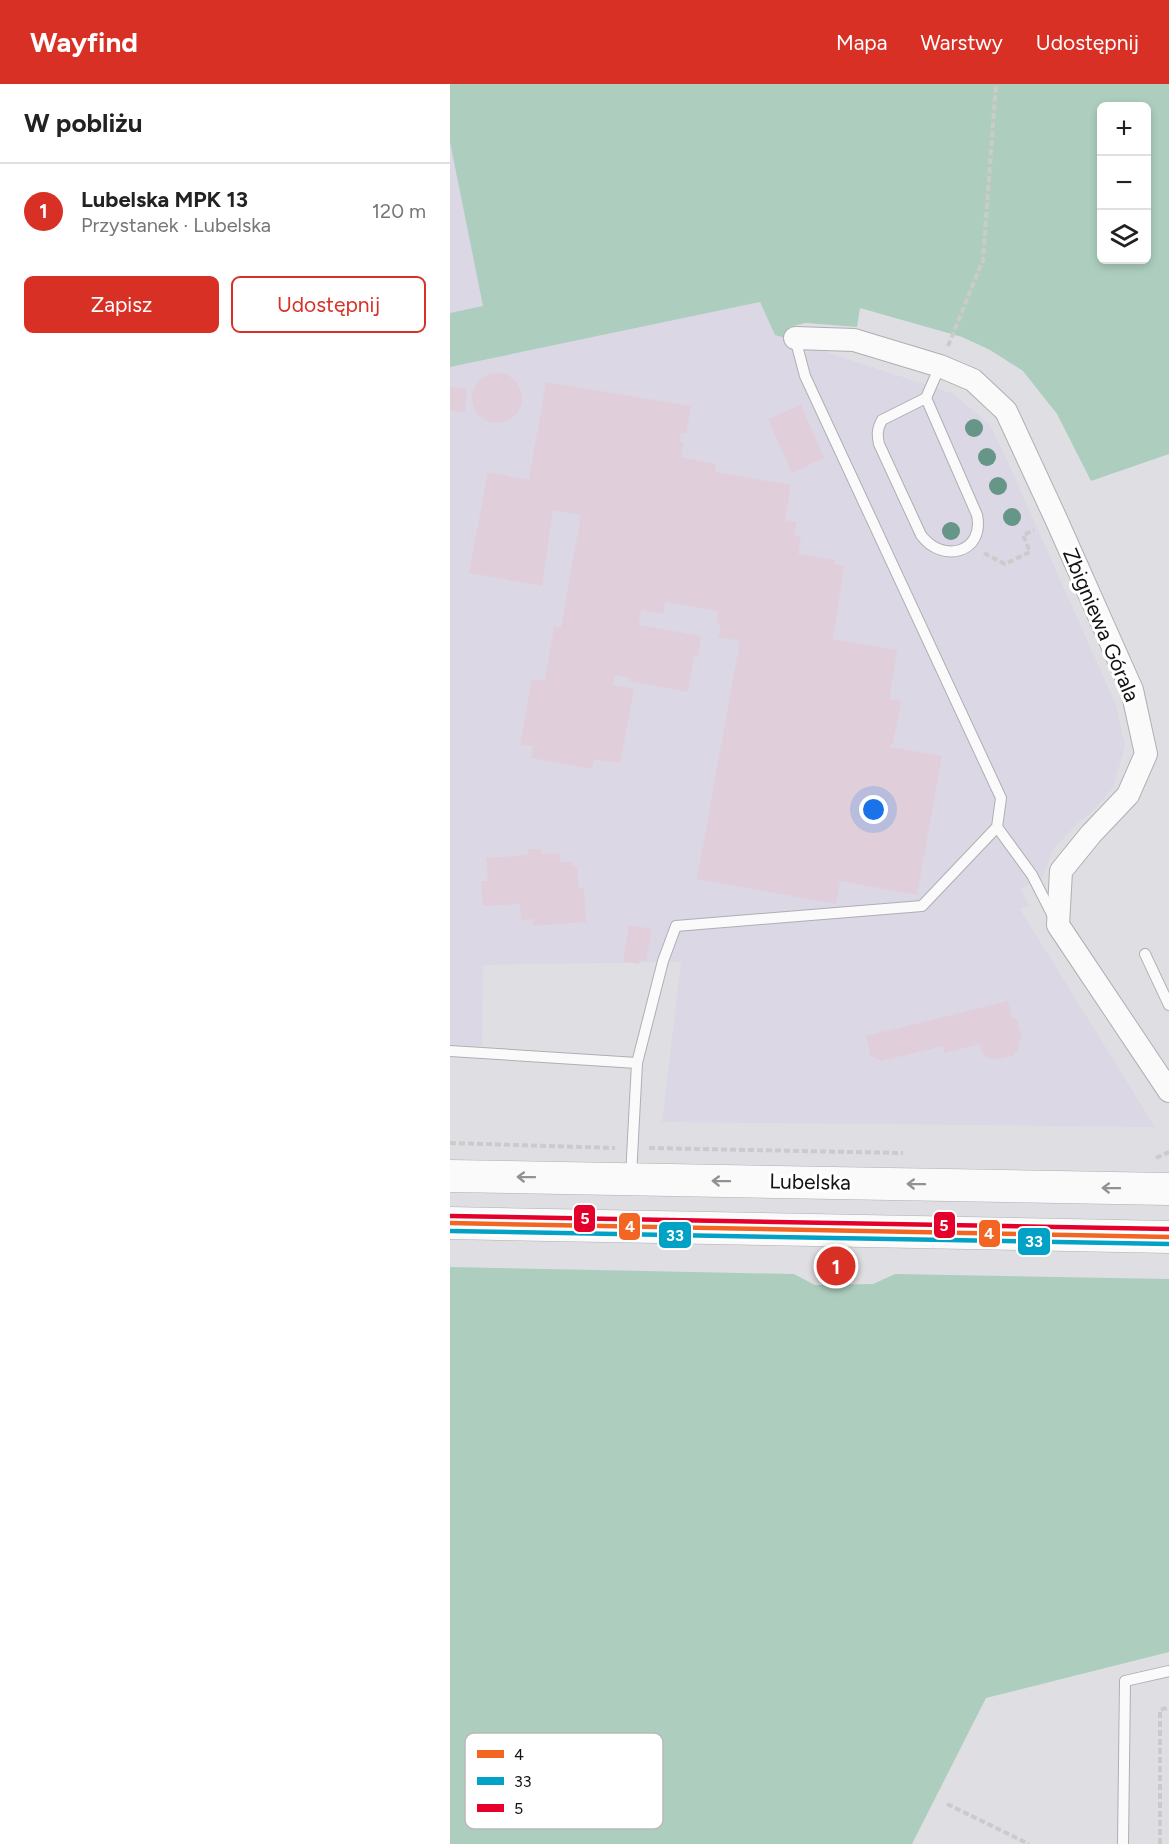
<!DOCTYPE html>
<html lang="pl">
<head>
<meta charset="utf-8">
<style>
  body { margin:0; font-family:Figtree,sans-serif; background:#f6f6f6; color:#222 }
  .controls { position:absolute; right:18px; top:18px; display:grid; overflow:hidden; border-radius:9px; box-shadow:0 3px 9px #0003 }
  .controls button { width:54px; height:54px; display:grid; place-items:center; padding:0; border:0; border-bottom:2px solid #e0e0e0; background:#fff; color:#222; font:30px sans-serif }
  .you { position:absolute; left:424px; top:726px; width:21px; height:21px; margin:-15px; border:4px solid #fff; border-radius:50%; background:#1a73e8; box-shadow:0 0 0 9px #1a73e833 }
  .badge { display:grid; place-items:center; width:39px; height:39px; border-radius:50%; background:#d93025; color:#fff; font-size:20px; font-weight:700 }
  .pin { position:absolute; translate:-50% -50%; border:3px solid #fff; box-shadow:0 2px 6px #0006 }
  .list { margin:0; padding:0; list-style:none }
  h2 { display:flex; justify-content:space-between; align-items:center; height:78px; margin:0; padding:0 24px; font-size:26px }
  h2 small { font-size:20px; font-weight:400; color:#767676 }
  .list li { display:grid; grid-template-columns:39px 1fr auto; gap:18px; align-items:center; box-sizing:border-box; height:96px; padding:0 24px; border-top:2px solid #e0e0e0 }
  .list b { display:block; font-size:22px; white-space:nowrap }
  .list p { margin:0; font-size:20px; white-space:nowrap; color:#767676 }
  .list em { font-size:20px; font-style:normal; color:#767676 }
  .actions { display:flex; gap:12px; padding:18px 24px }
  .actions a { flex:1; padding:14px 0; border:2px solid #d93025; border-radius:9px; text-align:center; font-size:21px; color:#d93025 }
  .actions .main { background:#d93025; color:#fff }
  .icon { flex:none; width:33px; height:33px; fill:none; stroke:currentColor; stroke-width:2; stroke-linecap:round; stroke-linejoin:round }
  .map { position:relative; flex:none; width:719px; height:1760px; overflow:hidden }
  header { display:flex; align-items:center; gap:36px; box-sizing:border-box; height:84px; padding:0 30px; background:#d93025; color:#fff }
  header strong { font-size:28px }
  nav { display:flex; gap:33px; margin-inline-start:auto; font-size:21px }
  main { display:flex }
  aside { flex:1; background:#fff }
  .map>svg:first-child { display:block }
  .industrial { fill:#dbd7e5 }
  .green { fill:#adcebf; fill-rule:evenodd }
  .building { fill:#e0cfdb }
  .lines { fill:none; stroke-linecap:round; stroke-linejoin:round }
  .service-casing { stroke:#aeafb2; stroke-width:12 }
  .minor-casing { stroke:#aeafb2; stroke-width:24 }
  .secondary-casing { stroke:#aeafb2; stroke-width:33 }
  .path { stroke:#cbcbcc; stroke-width:4; stroke-dasharray:6 3; stroke-linecap:butt }
  .service { stroke:#fafafb; stroke-width:10 }
  .minor { stroke:#fafafb; stroke-width:22 }
  .secondary { stroke:#fafafb; stroke-width:32 }
  .bus-1-casing { stroke:#fff; stroke-width:9 }
  .bus-2-casing { stroke:#fff; stroke-width:9 }
  .bus-3-casing { stroke:#fff; stroke-width:9 }
  .bus-1 { stroke:#f26522; stroke-width:4.5 }
  .bus-2 { stroke:#01a2c5; stroke-width:4.5 }
  .bus-3 { stroke:#e4002b; stroke-width:4.5 }
  .tree { fill:#669687 }
  .oneway { stroke:#929294 }
  .labels { text-anchor:middle; stroke-width:6; stroke-linejoin:round; paint-order:stroke }
  .street-label { font-size:21px; fill:#121315; stroke:#fff }
  .key { fill:#fff; stroke:#b8b8b9; stroke-width:1.5 }
  .key-label { font-size:16px; fill:#121315 }
  .line-badge { stroke:#fff; stroke-width:2 }
  .badge-label { font-size:16px; text-anchor:middle; font-weight:bold; fill:#fff }
</style>
</head>
<body>
<header>
<strong>Wayfind</strong>
<nav><a>Mapa</a><a>Warstwy</a><a>Udostępnij</a></nav>
</header>
<main>
<aside>
<h2>W pobliżu<small></small></h2>
<ul class="list">
<li><span class="badge">1</span><div><b>Lubelska MPK 13</b><p>Przystanek · Lubelska</p></div><em>120 m</em></li>
</ul>
<div class="actions"><a class="main">Zapisz</a><a>Udostępnij</a></div>
</aside>
<div class="map">
<svg width="719" height="1760" viewBox="0 0 719 1760">
  <rect width="100%" height="100%" fill="#dfdfe3"/>
  <!-- industrial -->
  <path class="industrial" d="M0 2H3L66 250 0 263Z
    M310 218 325 251 504 310 539 340 557 376 666 621 675 662 663 704 643 727 628 739 604 764 592 794 571 804 579 822 570 825 705 1043 212 1038 231 878 33 881 32 962 0 961V283Z"/>
  <!-- green -->
  <path class="green" d="M0 0H719V370L641 397 607 330 573 287 540 266 512 253 410 224 407 243 356 239 339 243 335 254 325 251 310 218 0 283V229L33 222 0 58ZM652 22H696V176H652Z
    M0 1183 344 1190 365 1201 423 1200 445 1190 719 1195V1568L536 1614 462 1760H0Z"/>
  <!-- building -->
  <path class="building" d="M22 314a25 25 0 1 1 50 0a25 25 0 1 1-50 0Z
    M96 298 241 322 236 350 231 349 229 357 234 358 231 373 266 380 265 388 341 401 335 436 347 438 344 452 351 453 348 470 385 476 384 480 394 482 383 555 447 566 439 615 451 617 443 660H440V663L492 672 467 811 390 797 386 820 247 795 290 557 268 553 271 540 266 539 268 527 215 518 213 530 191 526 189 541 251 552 248 573 244 572 238 608 180 597V594L165 591 163 601 184 605 170 679 144 675 142 685 81 674 83 662 70 660 82 595 95 597 104 542 111 543 131 431 103 426 92 502 19 489 38 388 79 396Z
    M0 303 17 305 15 328 0 327Z
    M351 321 374 374 342 389 318 335Z
    M78 765H91L92 770 109 769 111 778H120L123 783H127L129 804H134L136 838 83 842V835L71 836 70 820 33 822 31 797H38L36 774 78 771Z
    M179 841 202 845 196 877 190 876 189 880 173 877Z
    M558 917 562 934H566L572 955 568 956 570 962 563 972 542 976 533 971 530 960 494 969 493 962 431 977 421 972 416 952Z"/>
  <g class="lines">
    <defs>
      <path id="service" d="M476 314 432 336C427 345 427 351 429 360L471 451C492 480 535 469 527 431L476 314 490 282
        M547 743 582 791 604 834
        M695 870 719 921
        M0 967 187 979 181 1092
        M187 979 213 877 226 842 472 822 547 743 551 714 355 292 345 254
        M673 1760 675 1597 719 1587"/>
      <path id="minor" d="M345 254 404 256 490 282 523 296 556 327 606 435 682 606 696 670 678 711 641 750 611 787 608 841 719 1007"/>
      <path id="secondary" d="M0 1092 719 1105
        M0 1139 719 1153"/>
    </defs>
    <!-- service casing -->
    <use href="#service" class="service-casing"/>
    <!-- minor casing -->
    <use href="#minor" class="minor-casing"/>
    <!-- secondary casing -->
    <use href="#secondary" class="secondary-casing"/>
    <!-- path -->
    <path class="path" d="M498 262 533 176 546 0
      M534 469 555 480 580 468 573 451 584 446
      M0 1059 165 1064
      M199 1064 453 1069
      M706 1074 719 1068
      M497 1720 579 1760
      M710 1760V1626L719 1623"/>
    <!-- service -->
    <use href="#service" class="service"/>
    <!-- minor -->
    <use href="#minor" class="minor"/>
    <!-- secondary -->
    <use href="#secondary" class="secondary"/>
    <defs>
      <path id="bus-1" d="M0 1139 719 1153"/>
      <path id="bus-2" d="M0 1147 719 1160"/>
      <path id="bus-3" d="M0 1132 719 1145"/>
    </defs>
    <!-- bus-1 casing -->
    <use href="#bus-1" class="bus-1-casing"/>
    <!-- bus-2 casing -->
    <use href="#bus-2" class="bus-2-casing"/>
    <!-- bus-3 casing -->
    <use href="#bus-3" class="bus-3-casing"/>
    <!-- bus-1 -->
    <use href="#bus-1" class="bus-1"/>
    <!-- bus-2 -->
    <use href="#bus-2" class="bus-2"/>
    <!-- bus-3 -->
    <use href="#bus-3" class="bus-3"/>
  </g>
  <!-- trees -->
  <g class="tree">
    <circle cx="524" cy="344" r="9"/>
    <circle cx="537" cy="373" r="9"/>
    <circle cx="548" cy="402" r="9"/>
    <circle cx="562" cy="433" r="9"/>
    <circle cx="501" cy="447" r="9"/>
  </g>
  <!-- one-way arrows -->
  <defs><path id="oneway-shaft" d="M-6 0H5M1.5-3L5.5 0L1.5 3" fill="none" stroke-width="1.6" stroke-linecap="round" stroke-linejoin="round" transform="scale(1.5)"/></defs>
  <g class="oneway">
    <use href="#oneway-shaft" transform="translate(76 1093) rotate(-179)"/>
    <use href="#oneway-shaft" transform="translate(271 1097) rotate(-179)"/>
    <use href="#oneway-shaft" transform="translate(466 1100) rotate(-179)"/>
    <use href="#oneway-shaft" transform="translate(661 1104) rotate(-179)"/>
  </g>
  <g class="labels">
    <!-- street labels -->
    <g class="street-label">
      <text transform="translate(651 541) rotate(67)" y="7">Zbigniewa Górala</text>
      <text transform="translate(360 1098) rotate(1)" y="7">Lubelska</text>
    </g>
  </g>
  <!-- legend -->
  <rect x="15" y="1649" width="198" height="96" rx="9" class="key"/>
  <rect x="27" y="1666" width="27" height="8" fill="#f26522"/>
  <rect x="27" y="1693" width="27" height="8" fill="#01a2c5"/>
  <rect x="27" y="1720" width="27" height="8" fill="#e4002b"/>
  <g class="key-label">
    <text x="64" y="1676">4</text>
    <text x="64" y="1703">33</text>
    <text x="64" y="1730">5</text>
  </g>
  <g class="line-badge">
    <rect x="123" y="1120" width="23" height="29" rx="6" fill="#e4002b"/>
    <rect x="483" y="1127" width="23" height="28" rx="6" fill="#e4002b"/>
    <rect x="168" y="1128" width="23" height="29" rx="6" fill="#f26522"/>
    <rect x="528" y="1135" width="23" height="29" rx="6" fill="#f26522"/>
    <rect x="208" y="1137" width="34" height="28" rx="6" fill="#01a2c5"/>
    <rect x="567" y="1143" width="34" height="29" rx="6" fill="#01a2c5"/>
  </g>
  <g class="badge-label">
    <text x="135" y="1140">5</text>
    <text x="494" y="1147">5</text>
    <text x="180" y="1148">4</text>
    <text x="539" y="1155">4</text>
    <text x="225" y="1157">33</text>
    <text x="584" y="1163">33</text>
  </g>
</svg>
<div class="controls">
<button>+</button>
<button>−</button>
<button><svg class="icon" aria-label="layers" viewBox="0 0 24 24"><path d="M12 4l9 5-9 5-9-5zM3 14l9 5 9-5"/></svg></button>
</div>
<div class="you"></div>
<div class="pin badge" style="left:386px;top:1182px">1</div>
</div>
</main>
</body>
</html>
